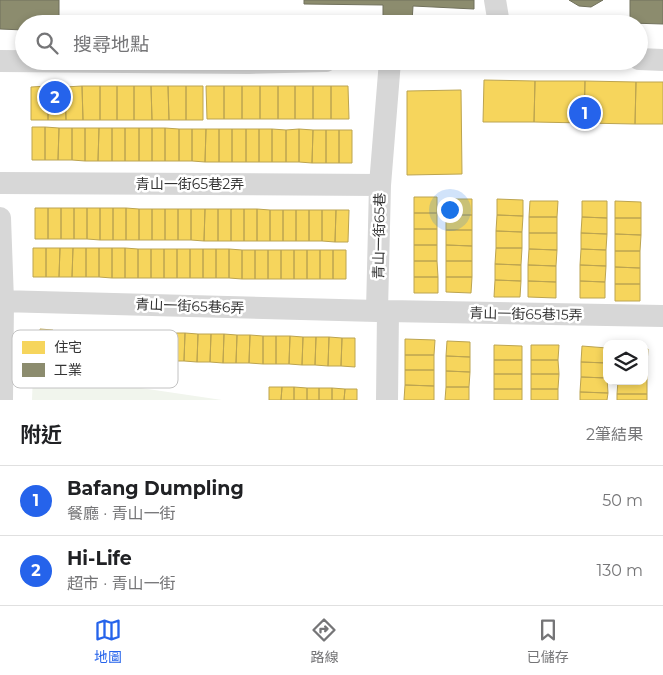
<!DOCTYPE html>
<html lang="zh-TW">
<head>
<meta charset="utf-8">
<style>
  body { margin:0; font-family:Montserrat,"Noto Sans TC",sans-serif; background:#f6f6f6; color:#202124 }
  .controls { position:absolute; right:15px; bottom:15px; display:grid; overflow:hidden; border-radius:10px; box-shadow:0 2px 8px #0003 }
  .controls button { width:45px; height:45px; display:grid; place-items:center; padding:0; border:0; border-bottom:1px solid #e0e0e0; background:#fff; color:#202124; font:25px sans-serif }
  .you { position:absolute; left:449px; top:209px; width:18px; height:18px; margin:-12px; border:4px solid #fff; border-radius:50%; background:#1a73e8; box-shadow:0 0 0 8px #1a73e833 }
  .badge { display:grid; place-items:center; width:32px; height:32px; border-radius:50%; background:#2563eb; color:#fff; font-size:16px; font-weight:700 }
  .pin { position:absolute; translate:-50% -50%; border:2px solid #fff; box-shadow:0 1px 5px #0006 }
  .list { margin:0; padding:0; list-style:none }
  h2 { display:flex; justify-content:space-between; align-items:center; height:65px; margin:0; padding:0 20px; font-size:21px }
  h2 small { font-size:16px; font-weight:400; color:#757577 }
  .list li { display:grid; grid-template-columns:32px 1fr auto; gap:15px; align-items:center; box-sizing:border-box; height:70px; padding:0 20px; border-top:1px solid #e0e0e0 }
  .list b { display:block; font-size:19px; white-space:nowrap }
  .list p { margin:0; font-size:16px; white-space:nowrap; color:#757577 }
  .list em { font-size:16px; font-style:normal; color:#757577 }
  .icon { flex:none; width:28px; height:28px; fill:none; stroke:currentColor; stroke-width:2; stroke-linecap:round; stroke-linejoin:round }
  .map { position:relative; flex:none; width:663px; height:400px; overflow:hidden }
  .search { position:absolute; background:#fff; box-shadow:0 2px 8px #0003; left:15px; right:15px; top:15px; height:55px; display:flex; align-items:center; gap:12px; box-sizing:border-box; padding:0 18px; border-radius:28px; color:#757577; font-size:19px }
  .sheet { height:205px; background:#fff }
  nav { display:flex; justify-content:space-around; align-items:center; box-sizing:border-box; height:70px; border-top:1px solid #e0e0e0; background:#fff; font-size:14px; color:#757577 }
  nav a { display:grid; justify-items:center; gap:2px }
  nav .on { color:#2563eb }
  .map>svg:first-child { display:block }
  .green { fill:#f1f5ed }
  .homes { fill:#f6d55c; stroke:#bca450 }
  .industry { fill:#8c8c6e; stroke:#71715c }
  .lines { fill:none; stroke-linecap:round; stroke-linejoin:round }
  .street { stroke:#d7d7d7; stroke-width:22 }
  .labels { text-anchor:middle; stroke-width:5; stroke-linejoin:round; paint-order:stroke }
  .street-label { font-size:14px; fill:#333; stroke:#fff }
  .key { fill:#fff; stroke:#c2c2c2; stroke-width:1 }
  .key-label { font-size:14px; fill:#333 }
</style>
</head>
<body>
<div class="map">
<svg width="663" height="400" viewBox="0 0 663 400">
  <rect width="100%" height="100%" fill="#fff"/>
  <!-- green -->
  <path class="green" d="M33 372 222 400H32Z"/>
  <!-- homes -->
  <path class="homes" d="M484 80 535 81 534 122H483Z
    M535 81H585L584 123 534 122Z
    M585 81 636 82 635 124 584 123Z
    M636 82H663V124H635Z
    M48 86V120H31V87Z
    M48 86 65 87 66 120H48Z
    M82 86 83 120H66L65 87Z
    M82 86H100V120H83Z
    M100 86H117V120H100Z
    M117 86H134V120H117Z
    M134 86H151L152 120H134Z
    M151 86H168L169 120H152Z
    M168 86H186V120H169Z
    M186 86H203V120H186Z
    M206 86H224V119H207Z
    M224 86H242V119H224Z
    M242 86H260V119H242Z
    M260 86H278V119H260Z
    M278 86H295V119H278Z
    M295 86H313V119H295Z
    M313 86H331V119H313Z
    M331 86H348L349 119H331Z
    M461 90 462 174 407 175V91Z
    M32 127H45V160H32Z
    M45 127 59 128 58 160H45Z
    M59 128H72V160H58Z
    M72 128H85V161L72 160Z
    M85 128H99L98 161H85Z
    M99 128H112V161H98Z
    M112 128H125V161H112Z
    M125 128H139V161H125Z
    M139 128H152V161H139Z
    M152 128H165V161H152Z
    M165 128 179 129V161H165Z
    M179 129H192V161H179Z
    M192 129H206L205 162 192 161Z
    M206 129H219V162H205Z
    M219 129H232V162H219Z
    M232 129H246V162H232Z
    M246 129H259V162H246Z
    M259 129H272V162H259Z
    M272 129 286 130V162H272Z
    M299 129 313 130 312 163 299 162Z
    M299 129V162H286V130Z
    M313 130H326V163H312Z
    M326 130H339V163H326Z
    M339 130H352V163H339Z
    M414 197H437V213H414Z
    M447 199H472V215H446Z
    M497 199 523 200V216L497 215Z
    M530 201H558L557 217H529Z
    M582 201H607V218L582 217Z
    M615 201 641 202V218H615Z
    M35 208H48V239H35Z
    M48 208H61V239H48Z
    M61 208H74V239H61Z
    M74 208H87V239H74Z
    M87 208H100V240L87 239Z
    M100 208H113V240H100Z
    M113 208H126V240H113Z
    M126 208 139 209V240H126Z
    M139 209H152V240H139Z
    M152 209H165V240H152Z
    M165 209H178V240H165Z
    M178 209H191V240H178Z
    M191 209H205L204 241 191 240Z
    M205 209H218V241H204Z
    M218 209H231V241H218Z
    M231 209H244V241H231Z
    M244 209H257V241H244Z
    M257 209 270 210V241H257Z
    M270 210H283V241H270Z
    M283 210H296V241H283Z
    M296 210H309V241H296Z
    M309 210H322V241H309Z
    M322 210H336L335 242 322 241Z
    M336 210H349L348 242H335Z
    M414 213H437V229H414Z
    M446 215H472V230H446Z
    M497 215 523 216 522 232 496 231Z
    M529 217H557V233H529Z
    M582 217 607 218V234L581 233Z
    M615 218H641V235L615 234Z
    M414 229H437V245H414Z
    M446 230H472V246L446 245Z
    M496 231 522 232V248H496Z
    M529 233H557V250L529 249Z
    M581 233 607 234 606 250 581 249Z
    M615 234 641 235 640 251H615Z
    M414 245H437V261H414Z
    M446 245 472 246V261H446Z
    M33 248H46V277H33Z
    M46 248H60L59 277H46Z
    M60 248H73L72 277H59Z
    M73 248H86V277H72Z
    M86 248H99V277H86Z
    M99 248H112V278L99 277Z
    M112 248H125V278H112Z
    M125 248 138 249V278H125Z
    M496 248H522L521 265 495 264Z
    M138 249H151V278H138Z
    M151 249H164V278H151Z
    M164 249H177V278H164Z
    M177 249H190V278H177Z
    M190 249H203V278H190Z
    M203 249H216V278H203Z
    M216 249H229V278H216Z
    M229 249 242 250V279L229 278Z
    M529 249 557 250 556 266 528 265Z
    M581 249 606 250V266L580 265Z
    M242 250H255V279H242Z
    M255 250H268V279H255Z
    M268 250H281V279H268Z
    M281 250H294V279H281Z
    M294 250H307V279H294Z
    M307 250H320V279H307Z
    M320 250H333V279H320Z
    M333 250H346V279H333Z
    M615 251H640V268L615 267Z
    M414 261H437L438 277H414Z
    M446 261H472V277H446Z
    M495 264 521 265V281L495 280Z
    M528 265 556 266V282L528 281Z
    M580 265 606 266 605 282 580 281Z
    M615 267 640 268V284H615Z
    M414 277H438V293H414Z
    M446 277H472L471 293 446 292Z
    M495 280 521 281 520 297H494Z
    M528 281 556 282V298L528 297Z
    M580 281 605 282V298H580Z
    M615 284H640V301H615Z
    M40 329 53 330V358L40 357Z
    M172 333H185L184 361H171Z
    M185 333 198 334 197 362 184 361Z
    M198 334H211L210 362H197Z
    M211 334H224L223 363 210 362Z
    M224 334 237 335 236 363H223Z
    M237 335H250L249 363H236Z
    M250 335 263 336V364L249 363Z
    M263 336H276V364H263Z
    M276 336H290L289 364H276Z
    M290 336 303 337 302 365 289 364Z
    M303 337H316L315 365H302Z
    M316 337H329L328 366 315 365Z
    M329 337 342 338 341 366H328Z
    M342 338H355V367L341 366Z
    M405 339 435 340 434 355H405Z
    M447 341 470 342V357L446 356Z
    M494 345 522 346V360H494Z
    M531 345H559L558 360H531Z
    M582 346 607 348V363L581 362Z
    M644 349H648L647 364H644Z
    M405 355H434V370H405Z
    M446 356 470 357V372L446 371Z
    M494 360H522V374H494Z
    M531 360H558L559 374H531Z
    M581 362 607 363V378L581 377Z
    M644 364H647V379H644Z
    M405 370H434V386L405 385Z
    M446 371 470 372 469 387H446Z
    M494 374H522V389H494Z
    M531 374H559L558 389H531Z
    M581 377 607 378 608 393 580 392Z
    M644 379H647V394H617L618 381H644Z
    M405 385 434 386V400H404Z
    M269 387H282L281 400H269Z
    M282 387H294V400H281Z
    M294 387 307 388V400H294Z
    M446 387H469V400H445Z
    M307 388H319V400H307Z
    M319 388H332V400H319Z
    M332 388 345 389 344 400H332Z
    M345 389H357V400H344Z
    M494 389H522V400H494Z
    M531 389H558V400H531Z
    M580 392 608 393 607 400H580Z
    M617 394H647V400H617Z"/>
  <!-- industry -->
  <path class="industry" d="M0 0H59V24H24V30L0 29Z
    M304 0H474V9L413 6 412 22 383 21V5L304 4Z
    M569 0H603L591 7 579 6Z
    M630 0H663V24L630 23Z"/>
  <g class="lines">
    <!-- street -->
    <path class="street" d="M495 0 499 24
      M639 59 663 60
      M0 61 249 63 326 61
      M0 183 380 185
      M0 218 3 301 2 400
      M0 301 377 311
      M388 311 663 316
      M387 400 388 311H377L380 185 390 61"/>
  </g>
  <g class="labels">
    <!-- street labels -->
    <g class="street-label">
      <text x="190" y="189">青山一街65巷2弄</text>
      <text transform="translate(379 236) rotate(-89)" y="5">青山一街65巷</text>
      <text transform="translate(190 306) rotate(2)" y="5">青山一街65巷6弄</text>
      <text transform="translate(526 314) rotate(1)" y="5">青山一街65巷15弄</text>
    </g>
  </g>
  <!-- legend -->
  <rect x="12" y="330" width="166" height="58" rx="8" class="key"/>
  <rect x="22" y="341" width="23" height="13" fill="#f6d55c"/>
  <rect x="22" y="363" width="23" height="14" fill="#8c8c6e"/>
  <g class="key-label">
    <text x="54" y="352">住宅</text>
    <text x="54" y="375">工業</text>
  </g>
</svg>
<div class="controls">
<button><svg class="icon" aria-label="layers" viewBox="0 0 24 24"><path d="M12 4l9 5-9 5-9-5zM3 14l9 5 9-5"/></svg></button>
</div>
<div class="you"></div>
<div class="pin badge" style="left:585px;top:113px">1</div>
<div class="pin badge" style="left:55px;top:97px">2</div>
<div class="search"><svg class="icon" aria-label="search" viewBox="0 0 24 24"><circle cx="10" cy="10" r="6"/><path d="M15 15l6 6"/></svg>搜尋地點</div>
</div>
<section class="sheet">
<h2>附近<small>2筆結果</small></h2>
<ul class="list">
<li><span class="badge">1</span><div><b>Bafang Dumpling</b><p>餐廳 · 青山一街</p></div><em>50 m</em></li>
<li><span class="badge">2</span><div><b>Hi-Life</b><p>超市 · 青山一街</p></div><em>130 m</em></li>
</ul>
</section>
<nav>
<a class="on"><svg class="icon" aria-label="map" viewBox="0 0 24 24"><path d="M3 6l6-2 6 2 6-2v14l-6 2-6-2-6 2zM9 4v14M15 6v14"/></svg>地圖</a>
<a><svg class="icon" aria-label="directions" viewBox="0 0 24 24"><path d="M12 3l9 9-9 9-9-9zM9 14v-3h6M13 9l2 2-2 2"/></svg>路線</a>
<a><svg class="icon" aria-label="saved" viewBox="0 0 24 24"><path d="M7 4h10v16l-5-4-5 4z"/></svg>已儲存</a>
</nav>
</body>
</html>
